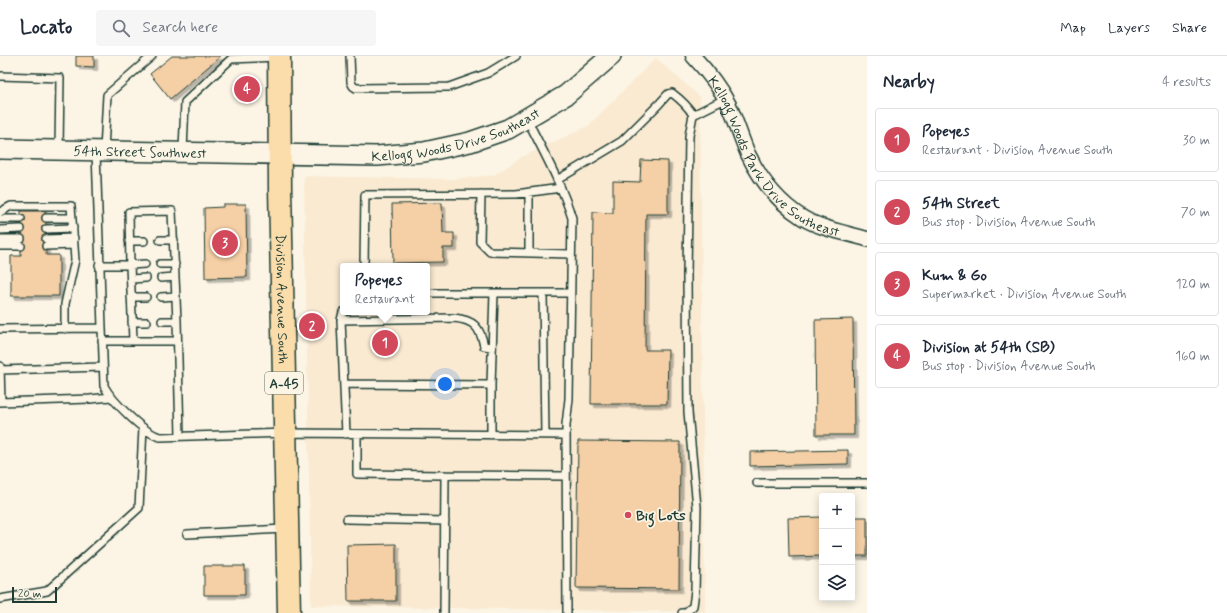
<!DOCTYPE html>
<html lang="en">
<head>
<meta charset="utf-8">
<style>
  body { margin:0; font-family:Mynerve,sans-serif; background:#f6f6f7; color:#1f2937 }
  .controls { position:absolute; right:12px; bottom:12px; display:grid; overflow:hidden; border-radius:4px; box-shadow:0 2px 10px #0003 }
  .controls button { width:36px; height:36px; display:grid; place-items:center; padding:0; border:0; border-bottom:1px solid #e0e1e3; background:#fff; color:#1f2937; font:20px sans-serif }
  .scale { position:absolute; left:12px; bottom:10px; width:45px; box-sizing:border-box; padding-left:4px; border:2px solid #1f3d34; border-top:0; font-size:11px; line-height:14px; white-space:nowrap; color:#1f3d34; -webkit-text-stroke:3px #fcf5e5; paint-order:stroke }
  .you { position:absolute; left:445px; top:328px; width:14px; height:14px; margin:-10px; border:3px solid #fff; border-radius:50%; background:#1a73e8; box-shadow:0 0 0 6px #1a73e833 }
  .badge { display:grid; place-items:center; width:26px; height:26px; border-radius:50%; background:#d1495b; color:#fff; font-size:13px; font-weight:700 }
  .pin { position:absolute; translate:-50% -50%; border:2px solid #fff; box-shadow:0 1px 4px #0006 }
  .popup { position:absolute; left:340px; top:207px; width:90px; height:52px; box-sizing:border-box; display:grid; place-content:center; border-radius:4px; background:#fff; filter:drop-shadow(0 1px 3px #0005); font-size:13px; white-space:nowrap; color:#747a83 }
  .popup b { font-size:15px; color:#1f2937 }
  .popup::after { content:''; position:absolute; left:50%; top:100%; margin-left:-8px; border:8px solid transparent; border-top-color:#fff }
  .list { margin:0; padding:0; list-style:none }
  h2 { display:flex; justify-content:space-between; align-items:center; height:52px; margin:0; padding:0 16px; font-size:17px }
  h2 small { font-size:13px; font-weight:400; color:#747a83 }
  .list li { display:grid; grid-template-columns:26px 1fr auto; gap:12px; align-items:center; box-sizing:border-box; height:64px; margin:0 8px 8px; padding:0 8px; border:1px solid #e0e1e3; border-radius:4px }
  .list b { display:block; font-size:15px; white-space:nowrap }
  .list p { margin:0; font-size:13px; white-space:nowrap; color:#747a83 }
  .list em { font-size:13px; font-style:normal; color:#747a83 }
  .icon { flex:none; width:22px; height:22px; fill:none; stroke:currentColor; stroke-width:2; stroke-linecap:round; stroke-linejoin:round }
  .map { position:relative; flex:none; width:867px; height:557px; overflow:hidden }
  header { display:flex; align-items:center; gap:24px; box-sizing:border-box; height:56px; padding:0 20px; background:#fff; border-bottom:1px solid #e0e1e3 }
  header strong { font-size:19px }
  nav { display:flex; gap:22px; margin-inline-start:auto; font-size:14px }
  .search { width:280px; height:36px; background:#f6f6f7; display:flex; align-items:center; gap:10px; box-sizing:border-box; padding:0 14px; border-radius:4px; color:#747a83; font-size:15px }
  main { display:flex }
  aside { flex:1; background:#fff }
  .map>svg:first-child { display:block }
  .built { fill:#faead2; fill-rule:evenodd }
  .building { fill:#f5cfa5; stroke:#1f3d34; filter:url(#shadow) }
  .lines { fill:none; stroke-linecap:round; stroke-linejoin:round }
  .lane-casing { stroke:#1f3d34; stroke-width:10 }
  .street-casing { stroke:#1f3d34; stroke-width:17 }
  .secondary-casing { stroke:#1f3d34; stroke-width:22 }
  .primary-casing { stroke:#1f3d34; stroke-width:25 }
  .lane { stroke:#fcf5e5; stroke-width:7 }
  .street { stroke:#fcf5e5; stroke-width:14 }
  .secondary { stroke:#fcf5e5; stroke-width:19 }
  .primary { stroke:#fbddab; stroke-width:22 }
  .poi-dot { fill:#d1495b; stroke:#fcf5e5; stroke-width:1.5 }
  .labels { text-anchor:middle; stroke-width:3.5; stroke-linejoin:round; paint-order:stroke }
  .shield { fill:#fcf5e5; stroke:#617469; stroke-width:1 }
  .shield-label { font-size:13px; font-weight:bold; fill:#1f3d34 }
  .street-label { font-size:14px; fill:#1f3d34; stroke:#fcf5e5 }
  .poi-label { font-size:14px; font-weight:bold; fill:#1f3d34; stroke:#fcf5e5; text-anchor:start }
</style>
</head>
<body>
<header>
<strong>Locato</strong>
<div class="search"><svg class="icon" aria-label="search" viewBox="0 0 24 24"><circle cx="10" cy="10" r="6"/><path d="M15 15l6 6"/></svg>Search here</div>
<nav><a>Map</a><a>Layers</a><a>Share</a></nav>
</header>
<main>
<div class="map">
<svg width="867" height="557" viewBox="0 0 867 557">
  <defs>
    <filter id="shadow"><feDropShadow dx="3.5" dy="3.5" stdDeviation="0" flood-color="#0004"/></filter>
  </defs>
  <rect width="100%" height="100%" fill="#fcf5e5"/>
  <filter id="ink" filterUnits="userSpaceOnUse"><feTurbulence type="fractalNoise" baseFrequency=".025" numOctaves="2"/><feDisplacementMap in="SourceGraphic" scale="8" xChannelSelector="R" yChannelSelector="G"/><feConvolveMatrix kernelMatrix="1 2 1 2 8 2 1 2 1" color-interpolation-filters="sRGB"/></filter>
  <g filter="url(#ink)">
    <!-- built -->
    <path class="built" d="M656 2 700 41 705 556 311 550 304 120 452 123 494 119 522 101 588 70ZM343 210H427V256H343Z"/>
    <!-- building -->
    <path class="building" d="M76 0H94V11L76 10Z
      M172 0H221L170 43 150 18Z
      M641 104 668 105V158H646L645 294H668L667 348H591L593 156 613 157V125L640 126Z
      M442 147 443 177H454V192H443V206L393 207 392 148Z
      M223 148H246L247 221 205 222 204 152 223 151Z
      M21 155H46V199H59V240H11V200H21Z
      M853 263 854 379H816L815 264Z
      M578 385 680 386 679 533 576 532Z
      M848 394V408L750 410V396Z
      M822 461V500L789 501 788 462Z
      M852 461H867V500H852Z
      M396 488V545H348L347 489Z
      M204 510H245V539H204Z"/>
    <g class="lines">
      <defs>
        <path id="lane" d="M350 0 351 26 353 30 356 32 449 31 488 17 516 0
          M0 20 60 22 59 93
          M527 63C543 95 561 127 572 162L569 343 566 369 567 557
          M104 94 107 39 152 0
          M183 95 185 46 231 3 276 1
          M96 96 104 330C112 345 144 377 160 381L285 377 566 379
          M557 124 622 85 659 48 668 38 672 37C680 43 688 50 693 59L725 43
          M481 138 480 186 490 196 571 198
          M0 156 11 150H71L75 204 65 248V273
          M46 162H72
          M0 163H21
          M46 173 73 172
          M0 174 21 173
          M0 183H21
          M46 183 74 182
          M160 184H174
          M129 185H144
          M0 190H21
          M46 190 74 189
          M529 197V136
          M160 208H175
          M99 209H130L129 156 172 155 177 265 180 380
          M364 210 365 139 516 138 561 132
          M161 222 175 221
          M131 223 146 222
          M427 237H570
          M543 237 545 379
          M131 241H146
          M161 241 176 240
          M343 256 341 264 346 378
          M341 264 454 262C474 264 480 271 484 290L492 291
          M162 265H177
          M132 266H147
          M0 273 101 272
          M102 285H133L130 209 145 208
          M133 285H177
          M0 310 1 346
          M0 314 103 311
          M344 328 491 329
          M0 346 90 343 111 341
          M357 378V418L445 419
          M491 379V329L494 237
          M757 427H867
          M347 463 445 465
          M187 478 285 473
          M0 543 47 535 139 452 143 372
          M444 557 445 419 566 420
          M682 557H685L693 550 695 535 697 451 688 356 687 219 689 80 693 59"/>
        <g id="street">
          <path id="s1" d="M693 0C708 16 719 30 729 49 736 65 741 82 748 98 760 123 779 147 803 162 821 173 847 177 867 183"/>
        </g>
        <g id="secondary">
          <path id="s2" d="M0 93 377 100 424 96 470 86 508 73 566 39 611 0"/>
        </g>
        <g id="primary">
          <path id="s3" d="M279 0 280 132 289 557"/>
        </g>
      </defs>
      <!-- lane casing -->
      <use href="#lane" class="lane-casing"/>
      <!-- street casing -->
      <use href="#street" class="street-casing"/>
      <!-- secondary casing -->
      <use href="#secondary" class="secondary-casing"/>
      <!-- primary casing -->
      <use href="#primary" class="primary-casing"/>
      <!-- lane -->
      <use href="#lane" class="lane"/>
      <!-- street -->
      <use href="#street" class="street"/>
      <!-- secondary -->
      <use href="#secondary" class="secondary"/>
      <!-- primary -->
      <use href="#primary" class="primary"/>
    </g>
  </g>
  <!-- markers -->
  <circle class="poi-dot" cx="628" cy="459" r="4"/>
  <g class="labels">
    <!-- shield labels -->
    <rect class="shield" x="265" y="316" width="38" height="22" rx="3"/>
    <g class="shield-label">
      <text x="284" y="332">A-45</text>
    </g>
    <!-- street labels -->
    <g class="street-label">
      <text dy="5" stroke="none"><textPath href="#s2" startOffset="459">Kellogg Woods Drive Southeast</textPath></text>
      <text dy="5" stroke="none"><textPath href="#s2" startOffset="140">54th Street Southwest</textPath></text>
      <text dy="5" stroke="none"><textPath href="#s1" startOffset="133">Kellogg Woods Park Drive Southeast</textPath></text>
      <text dy="5" stroke="none"><textPath href="#s3" startOffset="243">Division Avenue South</textPath></text>
    </g>
    <!-- poi labels -->
    <g class="poi-label">
      <text x="636" y="464">Big Lots</text>
    </g>
  </g>
</svg>
<div class="controls">
<button>+</button>
<button>−</button>
<button><svg class="icon" aria-label="layers" viewBox="0 0 24 24"><path d="M12 4l9 5-9 5-9-5zM3 14l9 5 9-5"/></svg></button>
</div>
<div class="scale">20 m</div>
<div class="you"></div>
<div class="pin badge" style="left:385px;top:287px">1</div>
<div class="popup"><b>Popeyes</b>Restaurant</div>
<div class="pin badge" style="left:312px;top:270px">2</div>
<div class="pin badge" style="left:225px;top:187px">3</div>
<div class="pin badge" style="left:247px;top:33px">4</div>
</div>
<aside>
<h2>Nearby<small>4 results</small></h2>
<ul class="list">
<li><span class="badge">1</span><div><b>Popeyes</b><p>Restaurant · Division Avenue South</p></div><em>30 m</em></li>
<li><span class="badge">2</span><div><b>54th Street</b><p>Bus stop · Division Avenue South</p></div><em>70 m</em></li>
<li><span class="badge">3</span><div><b>Kum &amp; Go</b><p>Supermarket · Division Avenue South</p></div><em>120 m</em></li>
<li><span class="badge">4</span><div><b>Division at 54th (SB)</b><p>Bus stop · Division Avenue South</p></div><em>160 m</em></li>
</ul>
</aside>
</main>
</body>
</html>
